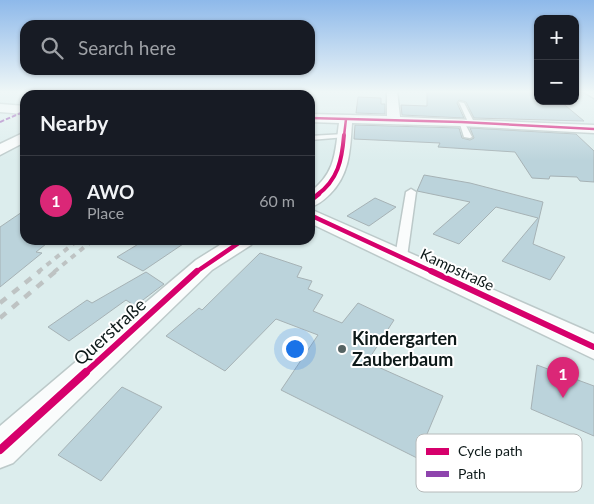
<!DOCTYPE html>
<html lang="en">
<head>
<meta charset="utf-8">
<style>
  body { margin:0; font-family:Lato,sans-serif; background:#242831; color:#f1f3f6 }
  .controls { position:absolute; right:15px; top:15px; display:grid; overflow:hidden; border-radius:10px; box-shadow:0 1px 4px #0004 }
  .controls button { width:45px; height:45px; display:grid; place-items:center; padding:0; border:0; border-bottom:1px solid #363941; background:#171b24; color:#f1f3f6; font:25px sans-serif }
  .you { position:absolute; left:294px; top:348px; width:18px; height:18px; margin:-12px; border:4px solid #fff; border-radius:50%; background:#1a73e8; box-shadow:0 0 0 8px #1a73e833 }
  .badge { display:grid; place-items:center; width:32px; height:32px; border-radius:50%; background:#db2777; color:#fff; font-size:16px; font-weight:700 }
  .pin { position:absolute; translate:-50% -41px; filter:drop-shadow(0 1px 2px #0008) }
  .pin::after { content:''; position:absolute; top:26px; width:18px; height:15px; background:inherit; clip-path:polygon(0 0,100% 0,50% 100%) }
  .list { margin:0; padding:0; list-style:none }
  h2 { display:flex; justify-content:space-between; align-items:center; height:65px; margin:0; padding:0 20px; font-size:21px }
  h2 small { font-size:16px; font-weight:400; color:#9ea1a6 }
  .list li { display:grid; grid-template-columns:32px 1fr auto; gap:15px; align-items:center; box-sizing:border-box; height:90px; padding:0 20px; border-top:1px solid #363941 }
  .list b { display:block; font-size:19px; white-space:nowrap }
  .list p { margin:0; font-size:16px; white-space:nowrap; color:#9ea1a6 }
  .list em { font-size:16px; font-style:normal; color:#9ea1a6 }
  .icon { flex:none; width:28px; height:28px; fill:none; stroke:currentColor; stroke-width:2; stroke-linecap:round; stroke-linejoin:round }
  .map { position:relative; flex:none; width:594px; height:504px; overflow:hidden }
  .search { position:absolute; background:#171b24; box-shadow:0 1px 4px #0004; left:20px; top:20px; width:295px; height:55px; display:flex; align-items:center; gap:12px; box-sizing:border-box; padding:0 18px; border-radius:15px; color:#9ea1a6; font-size:19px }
  .panel { position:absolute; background:#171b24; box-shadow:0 1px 4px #0004; left:20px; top:90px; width:295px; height:155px; border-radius:15px }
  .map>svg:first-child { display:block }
  .building { fill:#bbd3db; stroke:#a6b2b5 }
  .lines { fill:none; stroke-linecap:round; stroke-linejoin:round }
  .service-casing { stroke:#bcc9c9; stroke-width:3 }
  .minor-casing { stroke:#bcc9c9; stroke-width:3 }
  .service { fill:#fafcfc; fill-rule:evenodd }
  .minor { fill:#fafcfc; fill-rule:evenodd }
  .rail-far2 { stroke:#bec3c3; stroke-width:2; stroke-dasharray:3 3; stroke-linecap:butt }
  .rail-far1 { stroke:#bec3c3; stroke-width:4; stroke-dasharray:5.5 5.5; stroke-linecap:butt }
  .rail { stroke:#bec3c3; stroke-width:4.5; stroke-dasharray:8 8; stroke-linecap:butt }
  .quiet { stroke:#8e44ad; stroke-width:2; stroke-dasharray:4.5 2; stroke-linecap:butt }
  .cycleway-far4-casing { stroke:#fff; stroke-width:4.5 }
  .cycleway-far3-casing { stroke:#fff; stroke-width:6 }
  .cycleway-far2-casing { stroke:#fff; stroke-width:8 }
  .cycleway-far1-casing { stroke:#fff; stroke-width:9 }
  .cycleway-casing { stroke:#fff; stroke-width:11 }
  .cycleway-far4 { stroke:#d6006c; stroke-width:2.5 }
  .cycleway-far3 { stroke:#d6006c; stroke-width:4 }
  .cycleway-far2 { stroke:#d6006c; stroke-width:4.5 }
  .cycleway-far1 { stroke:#d6006c; stroke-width:6 }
  .cycleway { stroke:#d6006c; stroke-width:8 }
  .poi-dot { fill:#556363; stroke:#fff; stroke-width:2 }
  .labels { text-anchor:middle; stroke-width:4; stroke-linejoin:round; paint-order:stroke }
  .street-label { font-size:15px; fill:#0d1919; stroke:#fff }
  .near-street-label { font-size:18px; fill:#0d1919; stroke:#fff }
  .near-poi-label { font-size:18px; font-weight:bold; fill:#0d1919; stroke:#fff; text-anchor:start }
  .key { fill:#fff; stroke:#b6baba; stroke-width:1 }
  .key-label { font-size:14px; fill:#0d1919 }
</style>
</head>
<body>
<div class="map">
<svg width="594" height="504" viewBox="0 0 594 504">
  <rect width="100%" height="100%" fill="#dceded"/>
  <!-- building -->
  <path class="building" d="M427 91H538V101H560L584 121 474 118 466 102 459 100 457 103 464 118 402 115 401 105 427 106Z
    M358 97 381 98V104H385V114L356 113Z
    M355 125 459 128 462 138 470 140 474 138 470 128 576 134 594 151V182L580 181 577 177 550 176 549 179 532 178 515 152 438 147 440 143 354 139Z
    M424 175 470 183 543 202 533 244 565 257 550 280 502 261 538 218 496 207 459 244 433 234 470 202 417 191Z
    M375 198 396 207 369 226 347 216Z
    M25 210V240H51L36 252 42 253 0 287V227Z
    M145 240H189L143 271 117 257Z
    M260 253 302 267 297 277 312 281 308 289 323 295 313 311 342 323 358 303 394 320 367 362 443 396 417 458 281 390 318 335 276 319 225 371 166 336 199 308 202 310Z
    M146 272 164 284 135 306 126 300 69 341 48 327 87 300 92 303Z
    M537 365 594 386V436L531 409Z
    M122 387 162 407 101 481 58 455Z"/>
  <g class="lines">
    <defs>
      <path id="service" d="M206 91H212L209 95H203Z
        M220 91H226L221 95H214Z
        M459 102 464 103 474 122 473 123 468 122Z
        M459 121 464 122 472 137 470 138 464 137Z
        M344 134 346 135V137L310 140V136Z
        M411 189 416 192 407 257 401 260 395 257 406 192Z"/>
      <path id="minor" d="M184 91H196L192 95H179Z
        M387 91H397L400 117 594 125V133L461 126 352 123C350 150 350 174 330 194 324 200 318 205 310 207V192C336 173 335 152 339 123L310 122V114L387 116Z
        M582 91H594V98Z
        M0 104 25 106V114L0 112Z
        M25 132V142L0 155V144Z
        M310 209 594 334V359L310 223Z
        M228 240H254L251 245 212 270 13 463 0 468V426L196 260Z"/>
    </defs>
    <!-- service casing -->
    <use href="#service" class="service-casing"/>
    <!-- minor casing -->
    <use href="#minor" class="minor-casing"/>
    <!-- service -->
    <use href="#service" class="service"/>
    <!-- minor -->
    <use href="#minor" class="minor"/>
    <!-- rail-far2 -->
    <path class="rail-far2" d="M253 95 259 91
      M267 95 273 91"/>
    <!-- rail-far1 -->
    <path class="rail-far1" d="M38 272 78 240
      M54 272 93 240"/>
    <!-- rail -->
    <path class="rail" d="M0 303 40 271
      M0 318 56 271"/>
    <!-- quiet -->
    <path class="quiet" d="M0 122 23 112"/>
    <defs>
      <path id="cycleway-far4" d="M310 118 461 122 594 129
        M344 136 346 119"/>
      <path id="cycleway-far3" d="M317 195C338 180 342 160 344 135"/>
      <path id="cycleway-far2" d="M310 201 319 194
        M310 215 433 272
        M196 272 243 240"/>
      <path id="cycleway-far1" d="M431 271 594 347
        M85 373 197 271"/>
      <path id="cycleway" d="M0 450 86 372"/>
    </defs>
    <!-- cycleway-far4 casing -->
    <use href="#cycleway-far4" class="cycleway-far4-casing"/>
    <!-- cycleway-far3 casing -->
    <use href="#cycleway-far3" class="cycleway-far3-casing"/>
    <!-- cycleway-far2 casing -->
    <use href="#cycleway-far2" class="cycleway-far2-casing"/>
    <!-- cycleway-far1 casing -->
    <use href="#cycleway-far1" class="cycleway-far1-casing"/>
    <!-- cycleway casing -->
    <use href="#cycleway" class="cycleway-casing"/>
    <!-- cycleway-far4 -->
    <use href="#cycleway-far4" class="cycleway-far4"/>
    <!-- cycleway-far3 -->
    <use href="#cycleway-far3" class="cycleway-far3"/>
    <!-- cycleway-far2 -->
    <use href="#cycleway-far2" class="cycleway-far2"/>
    <!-- cycleway-far1 -->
    <use href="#cycleway-far1" class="cycleway-far1"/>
    <!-- cycleway -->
    <use href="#cycleway" class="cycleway"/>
  </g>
  <!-- sky -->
  <linearGradient id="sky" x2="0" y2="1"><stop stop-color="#8eb9ea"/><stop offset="0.57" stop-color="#eff7f7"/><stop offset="1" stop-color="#eff7f7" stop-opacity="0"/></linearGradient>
  <rect width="594" height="161" fill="url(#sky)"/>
  <!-- markers -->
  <circle class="poi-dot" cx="342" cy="349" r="5"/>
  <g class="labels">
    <!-- street labels -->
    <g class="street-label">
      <text transform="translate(457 270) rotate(25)" y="5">Kampstraße</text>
    </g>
    <!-- near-street labels -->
    <g class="near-street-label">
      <text transform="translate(110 332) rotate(-42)" y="6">Querstraße</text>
    </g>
    <!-- near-poi labels -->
    <g class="near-poi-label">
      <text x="352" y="345">Kindergarten<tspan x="352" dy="21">Zauberbaum</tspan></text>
    </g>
  </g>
  <!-- legend -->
  <rect x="416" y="434" width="166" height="58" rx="8" class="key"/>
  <rect x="426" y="448" width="23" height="7" fill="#d6006c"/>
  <rect x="426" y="471" width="23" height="6" fill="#8e44ad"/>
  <g class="key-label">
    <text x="458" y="456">Cycle path</text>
    <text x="458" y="479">Path</text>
  </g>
</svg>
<div class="controls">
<button>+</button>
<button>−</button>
</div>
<div class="you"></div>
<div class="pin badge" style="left:563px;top:398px">1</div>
<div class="search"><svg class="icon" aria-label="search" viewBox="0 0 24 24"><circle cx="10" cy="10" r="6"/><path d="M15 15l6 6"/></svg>Search here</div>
<section class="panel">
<h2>Nearby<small></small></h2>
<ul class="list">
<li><span class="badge">1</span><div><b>AWO</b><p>Place</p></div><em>60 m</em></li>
</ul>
</section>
</div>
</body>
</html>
